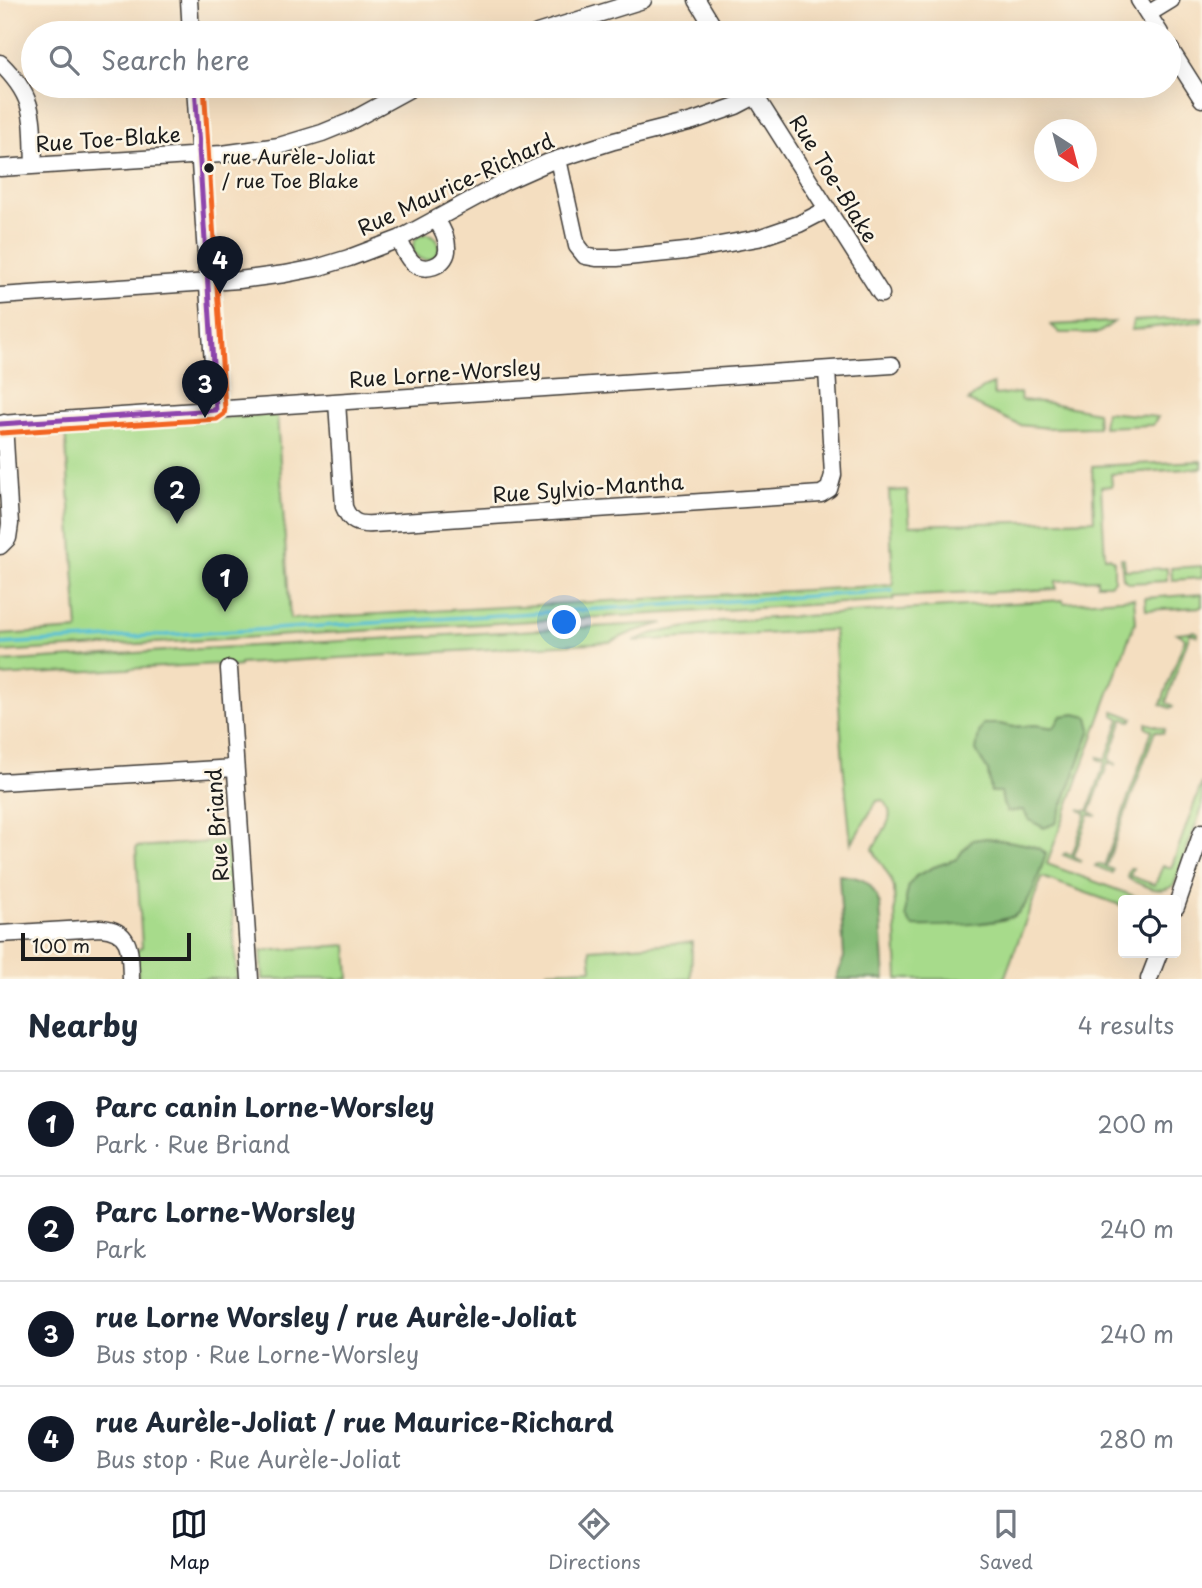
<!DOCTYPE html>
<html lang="en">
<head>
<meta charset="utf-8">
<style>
  body { margin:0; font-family:"Playpen Sans",sans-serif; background:#f2f2f3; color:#1f2937 }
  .controls { position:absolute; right:21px; bottom:21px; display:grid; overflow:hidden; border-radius:7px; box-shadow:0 7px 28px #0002 }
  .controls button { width:63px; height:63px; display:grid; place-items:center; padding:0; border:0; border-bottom:2px solid #e0e1e3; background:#fff; color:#1f2937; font:35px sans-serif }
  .compass { position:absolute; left:1034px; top:119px; width:63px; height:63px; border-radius:50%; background:#fff; box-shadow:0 7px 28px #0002; rotate:144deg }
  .scale { position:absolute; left:21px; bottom:18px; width:170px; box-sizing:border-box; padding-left:7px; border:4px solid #1c1c1c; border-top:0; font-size:19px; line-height:24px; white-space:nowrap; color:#1c1c1c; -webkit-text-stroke:5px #fcf5e5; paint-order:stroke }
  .you { position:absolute; left:565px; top:623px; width:24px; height:24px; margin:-18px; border:5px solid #fff; border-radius:50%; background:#1a73e8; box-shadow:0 0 0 10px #1a73e833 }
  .badge { display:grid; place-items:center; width:46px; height:46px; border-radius:50%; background:#111827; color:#fff; font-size:23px; font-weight:700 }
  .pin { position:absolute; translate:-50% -58px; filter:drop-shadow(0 2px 4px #0008) }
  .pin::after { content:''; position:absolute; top:37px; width:24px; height:21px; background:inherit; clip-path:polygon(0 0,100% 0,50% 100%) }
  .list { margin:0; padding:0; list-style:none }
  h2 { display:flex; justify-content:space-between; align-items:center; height:91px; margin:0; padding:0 28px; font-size:30px }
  h2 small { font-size:23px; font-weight:400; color:#747a83 }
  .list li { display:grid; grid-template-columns:46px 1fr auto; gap:21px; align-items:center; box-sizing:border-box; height:105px; padding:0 28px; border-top:2px solid #e0e1e3 }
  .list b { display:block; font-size:26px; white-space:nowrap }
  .list p { margin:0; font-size:23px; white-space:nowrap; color:#747a83 }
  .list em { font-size:23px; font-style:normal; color:#747a83 }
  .icon { flex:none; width:38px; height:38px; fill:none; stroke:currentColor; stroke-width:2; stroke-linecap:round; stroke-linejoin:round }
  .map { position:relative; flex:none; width:1202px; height:979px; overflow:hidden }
  .search { position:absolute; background:#fff; box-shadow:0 7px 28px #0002; left:21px; right:21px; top:21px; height:77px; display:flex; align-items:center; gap:18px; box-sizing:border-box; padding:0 24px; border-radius:38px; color:#747a83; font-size:26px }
  .sheet { height:511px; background:#fff }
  nav { display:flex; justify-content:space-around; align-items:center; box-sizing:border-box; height:98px; border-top:2px solid #e0e1e3; background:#fff; font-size:19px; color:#747a83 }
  nav a { display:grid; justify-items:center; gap:4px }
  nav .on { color:#111827 }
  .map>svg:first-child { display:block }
  .green { fill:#a7db8b; stroke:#627c54; stroke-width:2; fill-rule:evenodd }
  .forest { fill:#85bb77; stroke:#506c4a; stroke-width:2 }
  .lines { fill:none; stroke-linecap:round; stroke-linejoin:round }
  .stream { stroke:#58c0d5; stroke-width:3.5 }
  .minor-casing { stroke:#3c3935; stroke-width:19 }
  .minor { stroke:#fff; stroke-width:16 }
  .bus-1-casing { stroke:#fcf5e5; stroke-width:10 }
  .bus-2-casing { stroke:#fcf5e5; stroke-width:10 }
  .bus-1 { stroke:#8e44ad; stroke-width:5 }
  .bus-2 { stroke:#f26522; stroke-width:5 }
  .bus-dot { fill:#1c1c1c; stroke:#fcf5e5; stroke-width:2.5 }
  .labels { text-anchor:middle; stroke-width:5; stroke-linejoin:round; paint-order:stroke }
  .bus-label { font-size:19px; fill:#1c1c1c; stroke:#fcf5e5; text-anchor:start }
  .street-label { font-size:21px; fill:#1c1c1c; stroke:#fcf5e5 }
</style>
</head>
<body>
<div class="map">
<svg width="1202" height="979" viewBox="0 0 1202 979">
  <rect width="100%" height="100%" fill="#fcf5e5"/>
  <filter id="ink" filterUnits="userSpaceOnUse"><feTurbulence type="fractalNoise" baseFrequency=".0143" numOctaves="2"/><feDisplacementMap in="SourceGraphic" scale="14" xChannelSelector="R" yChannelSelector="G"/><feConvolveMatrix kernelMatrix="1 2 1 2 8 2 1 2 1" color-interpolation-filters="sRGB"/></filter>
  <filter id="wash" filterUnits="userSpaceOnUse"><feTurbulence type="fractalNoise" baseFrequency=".00686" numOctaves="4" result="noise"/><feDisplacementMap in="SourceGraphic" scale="28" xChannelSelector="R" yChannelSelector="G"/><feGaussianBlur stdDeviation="1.57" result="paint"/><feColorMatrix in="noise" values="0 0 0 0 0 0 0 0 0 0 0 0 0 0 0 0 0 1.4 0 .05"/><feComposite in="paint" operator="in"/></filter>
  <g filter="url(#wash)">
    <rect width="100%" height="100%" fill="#f4dec0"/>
    <!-- green -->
    <path class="green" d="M413 247a13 13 0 1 1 26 0a13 13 0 1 1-26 0Z
      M1202 317V321L1131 330 1133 321Z
      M1114 322 1099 333H1060L1051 325Z
      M993 384 994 395 1020 393 1021 400 1051 403 1097 412 1098 427 1049 428 1019 425 968 401 983 388Z
      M1105 412 1158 417 1153 425 1103 427Z
      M277 414 290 619 893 585 889 491 907 490 910 525 1094 520 1092 466 1202 461V468L1111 474 1112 486 1101 487 1105 557H1110L1114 561V580L1110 584H1097V579L1056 581V589L894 597 893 600 0 652V635L78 630 65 428Z
      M1124 558 1125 570 1167 568V581L1128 583 1123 578 1121 558Z
      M1202 566V578L1172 580 1171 568Z
      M1202 594V607L1146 610 1145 598Z
      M1134 598 1136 623 1134 624 1047 864 1145 900H1123V906L1042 877 1004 979H898L894 888C891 874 879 863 873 849 880 833 900 817 883 800L877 801 851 844 843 762 834 630 633 641 655 633 722 621 1063 600 1064 603ZM999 724 1014 727 1035 725 1054 728 1091 729 1056 823 1023 810H1013L1003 803 1001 792 991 791 988 771ZM986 838C1003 842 1035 842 1046 854L1029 897 1003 920 928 926H912L909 885 916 876 934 867 957 859 964 849Z
      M664 623 633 632 610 642 240 664V666L218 668 217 664 0 676V662L181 650Z
      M1195 631 1198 633V636L1190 633 1166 702 1173 706 1170 708 1161 704 1185 638 1177 633Z
      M1114 711 1133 718 1131 721 1123 719 1109 760 1116 764 1115 765 1108 763 1090 812 1097 816 1089 815 1074 856 1081 860 1080 862 1063 855 1065 853 1072 855 1086 814 1079 809 1088 811 1105 762 1098 759V757L1106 759 1120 719 1114 715Z
      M1146 723 1165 729 1163 733 1155 731 1106 867 1113 870 1112 873 1095 866 1097 864 1104 866 1152 730 1146 727Z
      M1202 782V808L1174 885C1161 896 1142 885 1129 879L1127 876 1130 868H1133L1130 876 1155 885 1163 865 1171 868Z
      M227 841 237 979H138L137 950 142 947 136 847Z
      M692 942 691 979H548L547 971 592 969 590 949Z
      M347 945 349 979H263L261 951Z"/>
    <!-- forest -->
    <path class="forest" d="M1075 714 1088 717 1091 729 1056 823 1044 828 1029 820 1023 810 1007 812 1003 803 1001 792H991L988 771 976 751 979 733 983 724H999L1014 727 1035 725 1054 728 1061 716Z
      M986 838C1003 842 1036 842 1046 854 1039 873 1033 899 1018 913 1007 925 931 927 912 926L906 917V898L909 885 916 876 934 867 957 859 964 849 973 840Z
      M839 875C864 877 872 881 880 905L885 979H836L844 957Z"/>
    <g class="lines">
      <!-- stream -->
      <path class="stream" d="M0 644 257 630 892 591"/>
    </g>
  </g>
  <g filter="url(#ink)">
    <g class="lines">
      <defs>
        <path id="minor" d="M189 0 191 33
          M697 0 717 33
          M1139 0 1160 33
          M1148 14 1171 0
          M537 33 643 0
          M1169 47 1202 99
          M0 63C37 99 32 118 34 166
          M195 86 216 410
          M749 86 881 294
          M558 159 577 246 585 256 596 258H617L686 251 758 238 799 224 828 209
          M0 168 222 154 279 146 322 133 349 122 415 86
          M399 239C403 248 406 257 413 263 424 273 445 266 447 251 448 240 442 228 436 220
          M0 296 239 280 285 274 316 268 349 258 399 239 504 182 549 162 614 141 693 121 736 106 755 96
          M337 402 344 507C350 522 358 525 373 524L821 494 829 489 833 475 827 370
          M0 424 892 365
          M0 546 8 538 10 524 4 423
          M229 669 250 979
          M0 782 235 768
          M1176 907 1202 832
          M0 934 101 928C133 930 130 955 131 979
          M1149 979 1159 953"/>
      </defs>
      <!-- minor casing -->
      <use href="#minor" class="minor-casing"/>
      <!-- minor -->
      <use href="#minor" class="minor"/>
      <defs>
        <path id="bus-1" d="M0 424 216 410 195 86"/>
        <path id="bus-2" d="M1 433 217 419 224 414 225 409 204 86"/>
      </defs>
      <!-- bus-1 casing -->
      <use href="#bus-1" class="bus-1-casing"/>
      <!-- bus-2 casing -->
      <use href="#bus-2" class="bus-2-casing"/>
      <!-- bus-1 -->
      <use href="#bus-1" class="bus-1"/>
      <!-- bus-2 -->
      <use href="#bus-2" class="bus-2"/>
    </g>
  </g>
  <!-- markers -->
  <circle class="bus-dot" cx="209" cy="168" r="6"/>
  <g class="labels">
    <!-- bus labels -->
    <g class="bus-label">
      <text x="222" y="164">rue Aurèle-Joliat<tspan x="222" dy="24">/ rue Toe Blake</tspan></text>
    </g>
    <!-- street labels -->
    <g class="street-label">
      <text transform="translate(108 140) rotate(-4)" y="7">Rue Toe-Blake</text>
      <text transform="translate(833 179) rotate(58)" y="7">Rue Toe-Blake</text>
      <text transform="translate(456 185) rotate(-25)" y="7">Rue Maurice-Richard</text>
      <text transform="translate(445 374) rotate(-4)" y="7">Rue Lorne-Worsley</text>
      <text transform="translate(588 489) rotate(-4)" y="7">Rue Sylvio-Mantha</text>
      <text transform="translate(218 825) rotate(-94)" y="7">Rue Briand</text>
    </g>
  </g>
</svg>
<div class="controls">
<button><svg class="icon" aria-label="locate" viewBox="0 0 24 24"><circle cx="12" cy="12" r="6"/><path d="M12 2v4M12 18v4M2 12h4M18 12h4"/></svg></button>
</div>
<svg class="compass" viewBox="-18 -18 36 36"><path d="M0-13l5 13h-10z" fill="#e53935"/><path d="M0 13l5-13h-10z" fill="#747a83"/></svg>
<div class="scale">100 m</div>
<div class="you"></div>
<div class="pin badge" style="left:225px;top:612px">1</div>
<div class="pin badge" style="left:177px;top:524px">2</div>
<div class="pin badge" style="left:205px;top:418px">3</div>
<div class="pin badge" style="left:220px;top:294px">4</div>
<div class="search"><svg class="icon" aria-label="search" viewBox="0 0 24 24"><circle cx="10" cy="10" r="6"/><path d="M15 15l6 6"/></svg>Search here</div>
</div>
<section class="sheet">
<h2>Nearby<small>4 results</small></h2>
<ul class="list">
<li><span class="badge">1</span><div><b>Parc canin Lorne-Worsley</b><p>Park · Rue Briand</p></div><em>200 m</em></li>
<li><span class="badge">2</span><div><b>Parc Lorne-Worsley</b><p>Park</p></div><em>240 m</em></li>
<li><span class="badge">3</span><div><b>rue Lorne Worsley / rue Aurèle-Joliat</b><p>Bus stop · Rue Lorne-Worsley</p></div><em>240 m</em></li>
<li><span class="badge">4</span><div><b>rue Aurèle-Joliat / rue Maurice-Richard</b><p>Bus stop · Rue Aurèle-Joliat</p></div><em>280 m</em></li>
</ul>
</section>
<nav>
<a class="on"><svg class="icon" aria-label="map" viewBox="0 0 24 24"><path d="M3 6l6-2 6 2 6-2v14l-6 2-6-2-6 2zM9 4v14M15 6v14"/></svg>Map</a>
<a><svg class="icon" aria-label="directions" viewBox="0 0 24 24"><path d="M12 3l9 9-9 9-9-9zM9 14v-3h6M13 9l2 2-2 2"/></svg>Directions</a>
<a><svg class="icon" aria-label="saved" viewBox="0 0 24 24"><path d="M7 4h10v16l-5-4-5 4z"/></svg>Saved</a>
</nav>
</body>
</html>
